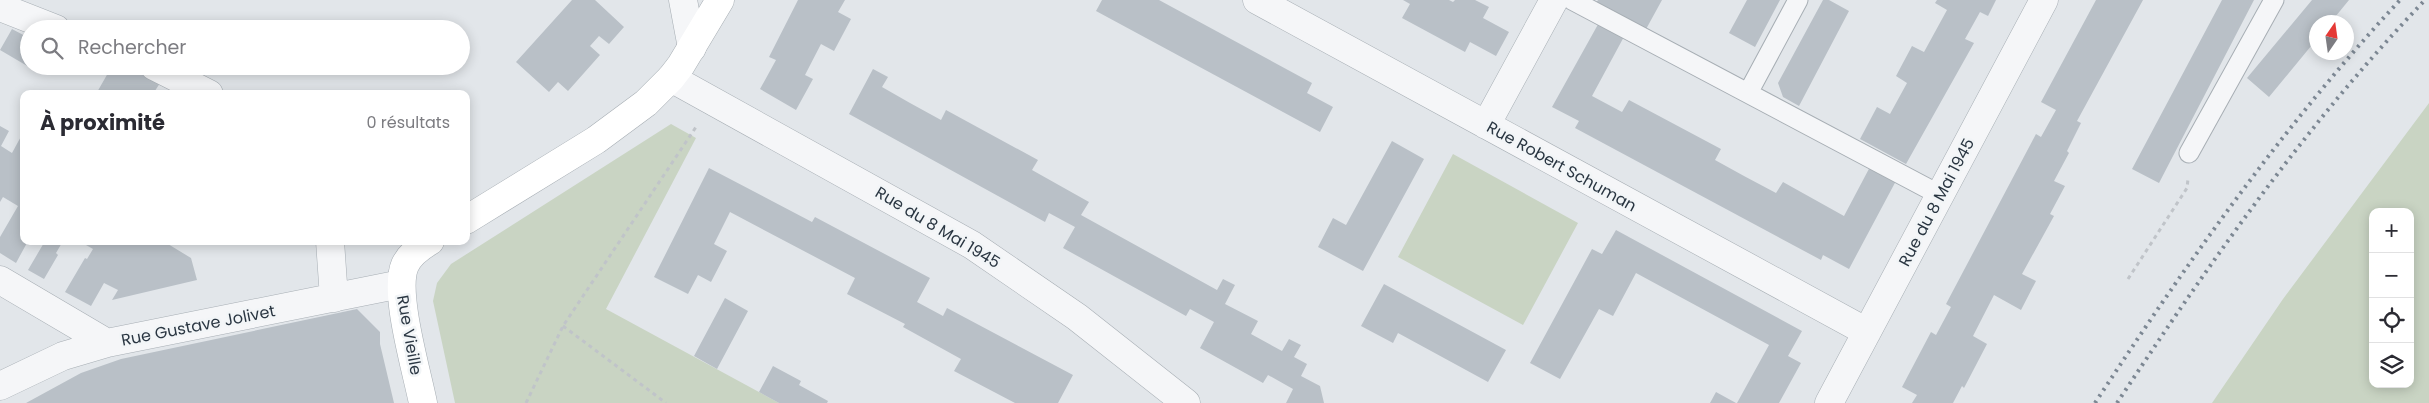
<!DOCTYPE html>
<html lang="fr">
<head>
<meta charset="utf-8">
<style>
  body { margin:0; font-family:Poppins,sans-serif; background:#f7f7f7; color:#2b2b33 }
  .controls { position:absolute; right:15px; bottom:15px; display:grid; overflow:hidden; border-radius:10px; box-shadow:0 2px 12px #0003 }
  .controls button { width:45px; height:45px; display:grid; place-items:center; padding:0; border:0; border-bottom:1px solid #e1e1e2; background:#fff; color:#2b2b33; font:25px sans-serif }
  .compass { position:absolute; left:2309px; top:15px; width:45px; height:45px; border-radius:50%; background:#fff; box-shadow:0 2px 12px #0003; rotate:13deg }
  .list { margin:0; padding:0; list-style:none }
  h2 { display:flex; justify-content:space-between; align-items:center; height:65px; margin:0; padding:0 20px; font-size:21px }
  h2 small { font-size:16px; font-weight:400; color:#7c7c81 }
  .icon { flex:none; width:28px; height:28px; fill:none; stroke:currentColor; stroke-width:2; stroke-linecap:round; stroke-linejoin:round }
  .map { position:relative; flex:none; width:2429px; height:403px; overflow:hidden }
  .search { position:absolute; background:#fff; box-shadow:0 2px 12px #0003; left:20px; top:20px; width:450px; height:55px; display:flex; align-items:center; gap:12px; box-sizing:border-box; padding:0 18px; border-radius:28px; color:#7c7c81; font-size:19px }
  .panel { position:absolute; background:#fff; box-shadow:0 2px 12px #0003; left:20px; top:90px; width:450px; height:155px; border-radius:10px }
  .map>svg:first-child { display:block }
  .green { fill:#c9d4c3; fill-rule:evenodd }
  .building { fill:#b9c0c7 }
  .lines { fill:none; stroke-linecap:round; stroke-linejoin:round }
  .lane-casing { stroke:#a7aeb4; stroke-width:21 }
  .street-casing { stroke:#a7aeb4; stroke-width:29 }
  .secondary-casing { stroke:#a7aeb4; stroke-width:29 }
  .path { stroke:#c0c4c9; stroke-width:3; stroke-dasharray:4 4; stroke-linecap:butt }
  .lane { stroke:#f5f6f8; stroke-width:19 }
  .street { stroke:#f5f6f8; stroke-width:28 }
  .secondary { stroke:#fff; stroke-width:28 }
  .rail { stroke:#7c8793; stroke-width:4; stroke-dasharray:2.5 5; stroke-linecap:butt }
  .labels { text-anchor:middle; stroke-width:5; stroke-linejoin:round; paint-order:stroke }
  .street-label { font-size:16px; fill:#2a3642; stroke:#f2f5f7 }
</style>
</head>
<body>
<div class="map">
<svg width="2429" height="403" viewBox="0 0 2429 403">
  <rect width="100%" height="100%" fill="#e2e6ea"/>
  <!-- green -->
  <path class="green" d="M2429 103V403H2212L2283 299ZM2373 212H2410V384H2373Z
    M671 124 696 138 606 309 779 403H455L433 301 437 283 451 264Z
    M1453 154 1578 223 1523 325 1398 257Z"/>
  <!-- building -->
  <path class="building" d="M572 0H595L624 27 609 44 599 36 590 46 600 55 568 91 558 82 549 92 516 62Z
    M798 0H845L838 12 851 19 834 51 821 44 805 75 813 79 796 110 760 89 776 60 769 57Z
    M1102 0H1159L1312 83 1307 93 1333 107 1320 132 1096 11Z
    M1403 0H1449L1453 2 1455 0H1475L1489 7 1483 18 1509 32 1496 56 1470 42 1465 52 1402 18 1410 4Z
    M1598 0H1662L1645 31 1594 6Z
    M1747 0H1780L1755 47 1729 33Z
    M1823 0H1829L1849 11 1799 106 1783 97 1778 83Z
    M1937 0H1996L1988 16 1980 12 1965 39 1974 43 1906 164 1860 139 1877 107 1890 114 1907 83 1896 76 1912 46 1924 52 1947 10 1935 3Z
    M2096 0H2143L2077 121 2081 123 2067 151 2069 153 2054 181 2065 186 2050 214 2054 216 2022 274 2036 281 2021 310 1994 295 1973 336 1987 344 1964 388 1962 386 1953 403H1912L1917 395 1902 387 1931 332 1936 335 1951 307 1946 304 2036 134 2041 137 2056 110 2041 102Z
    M2222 0H2254L2159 183 2132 169Z
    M2312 0H2349L2331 22H2316V40L2269 97 2247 78Z
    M1601 19 1626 33 1592 96 1622 112 1629 100 1721 149 1715 160 1744 176 1776 193 1783 182 1844 216 1871 165 1897 179 1849 269 1823 255 1821 260 1575 128 1579 121 1552 107Z
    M12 29 29 38V67L0 50Z
    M112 66 141 74 160 83 153 94H96Z
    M873 69 888 77 882 87 910 103 941 120 946 110 1038 160 1032 170 1089 202 1081 215 1217 290 1223 279 1235 285 1225 304 1258 321 1251 334 1282 351 1289 339 1301 345 1294 357 1307 364 1301 376 1320 386 1324 403H1286L1293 389 1268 375 1263 383 1200 348 1214 322 1190 309 1186 316 1063 248 1075 227 1049 213 1045 222 849 114Z
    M0 126 9 131 1 146 12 153 24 131V241H28L16 263 0 253V237L18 206 3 197 0 202Z
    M1392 141 1424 159 1363 271 1318 247 1333 218 1346 225Z
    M709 168 812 222 815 217 930 278 917 302 943 316 947 308 1073 375 1058 403H1015L954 371 961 359 903 327 905 324 847 294 855 278 730 212 714 244 727 251 711 282 698 275 688 294 654 277Z
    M1616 230 1802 331 1788 356 1801 363 1779 403H1737L1769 345 1636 273 1613 316 1599 309 1560 379 1530 363 1592 249 1602 254Z
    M45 241H63L56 253 58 255 44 279 28 270Z
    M79 241H163L191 258 197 280 112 300 118 290 104 283 91 306 65 292 85 258 87 259 93 249Z
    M1384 284 1506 350 1488 382 1398 333 1393 343 1361 326Z
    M725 298 748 311 717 369 694 356Z
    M357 309 380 332V344L394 403H26L81 373 121 359Z
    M773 366 801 381 799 385 828 401 827 403H779L759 392Z
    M1716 392 1736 403H1710Z"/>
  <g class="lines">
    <defs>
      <path id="lane" d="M1572 0 1940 195
        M1748 93 1798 0
        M2189 153 2274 0"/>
      <path id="street" d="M683 0 692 48
        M1257 0 1867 332
        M0 7 56 29
        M154 66 209 94
        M671 78 972 245 1077 317 1186 403
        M1486 125 1554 0
        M330 241 334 298
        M0 280 107 343
        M0 386 63 356 107 343 401 284
        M1829 403 2044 0"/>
      <path id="secondary" d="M466 220 596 140 646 103 671 78 681 65 720 0
        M423 403C417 372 393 292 405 265 410 254 420 247 430 241"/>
    </defs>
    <!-- lane casing -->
    <use href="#lane" class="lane-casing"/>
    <!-- street casing -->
    <use href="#street" class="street-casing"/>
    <!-- secondary casing -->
    <use href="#secondary" class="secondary-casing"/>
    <!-- path -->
    <path class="path" d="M2128 279 2187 188 2188 179
      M563 326 666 403
      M526 403 563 326 696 127"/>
    <!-- lane -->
    <use href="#lane" class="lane"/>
    <!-- street -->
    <use href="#street" class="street"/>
    <!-- secondary -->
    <use href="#secondary" class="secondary"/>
    <!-- rail -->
    <path class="rail" d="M2095 403C2188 261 2285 124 2400 0
      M2117 403C2210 262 2308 122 2425 0"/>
  </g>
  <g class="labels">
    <!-- street labels -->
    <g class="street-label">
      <text transform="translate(1562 166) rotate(29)" y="6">Rue Robert Schuman</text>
      <text transform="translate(1936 202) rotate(-62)" y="6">Rue du 8 Mai 1945</text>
      <text transform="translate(938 227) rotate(31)" y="6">Rue du 8 Mai 1945</text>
      <text transform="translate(198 325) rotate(-11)" y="6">Rue Gustave Jolivet</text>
      <text transform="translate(410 335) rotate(80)" y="6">Rue Vieille</text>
    </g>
  </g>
</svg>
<div class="controls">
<button>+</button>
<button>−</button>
<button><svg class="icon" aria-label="locate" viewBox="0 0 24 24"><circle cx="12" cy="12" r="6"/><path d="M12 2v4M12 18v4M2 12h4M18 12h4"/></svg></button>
<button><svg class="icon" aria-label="layers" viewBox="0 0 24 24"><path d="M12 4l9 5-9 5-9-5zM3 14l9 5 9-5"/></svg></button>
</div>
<svg class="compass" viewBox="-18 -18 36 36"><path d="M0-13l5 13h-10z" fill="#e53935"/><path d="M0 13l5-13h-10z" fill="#7c7c81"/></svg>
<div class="search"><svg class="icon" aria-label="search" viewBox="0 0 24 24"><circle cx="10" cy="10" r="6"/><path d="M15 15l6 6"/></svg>Rechercher</div>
<section class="panel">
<h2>À proximité<small>0 résultats</small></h2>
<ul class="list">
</ul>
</section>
</div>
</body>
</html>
